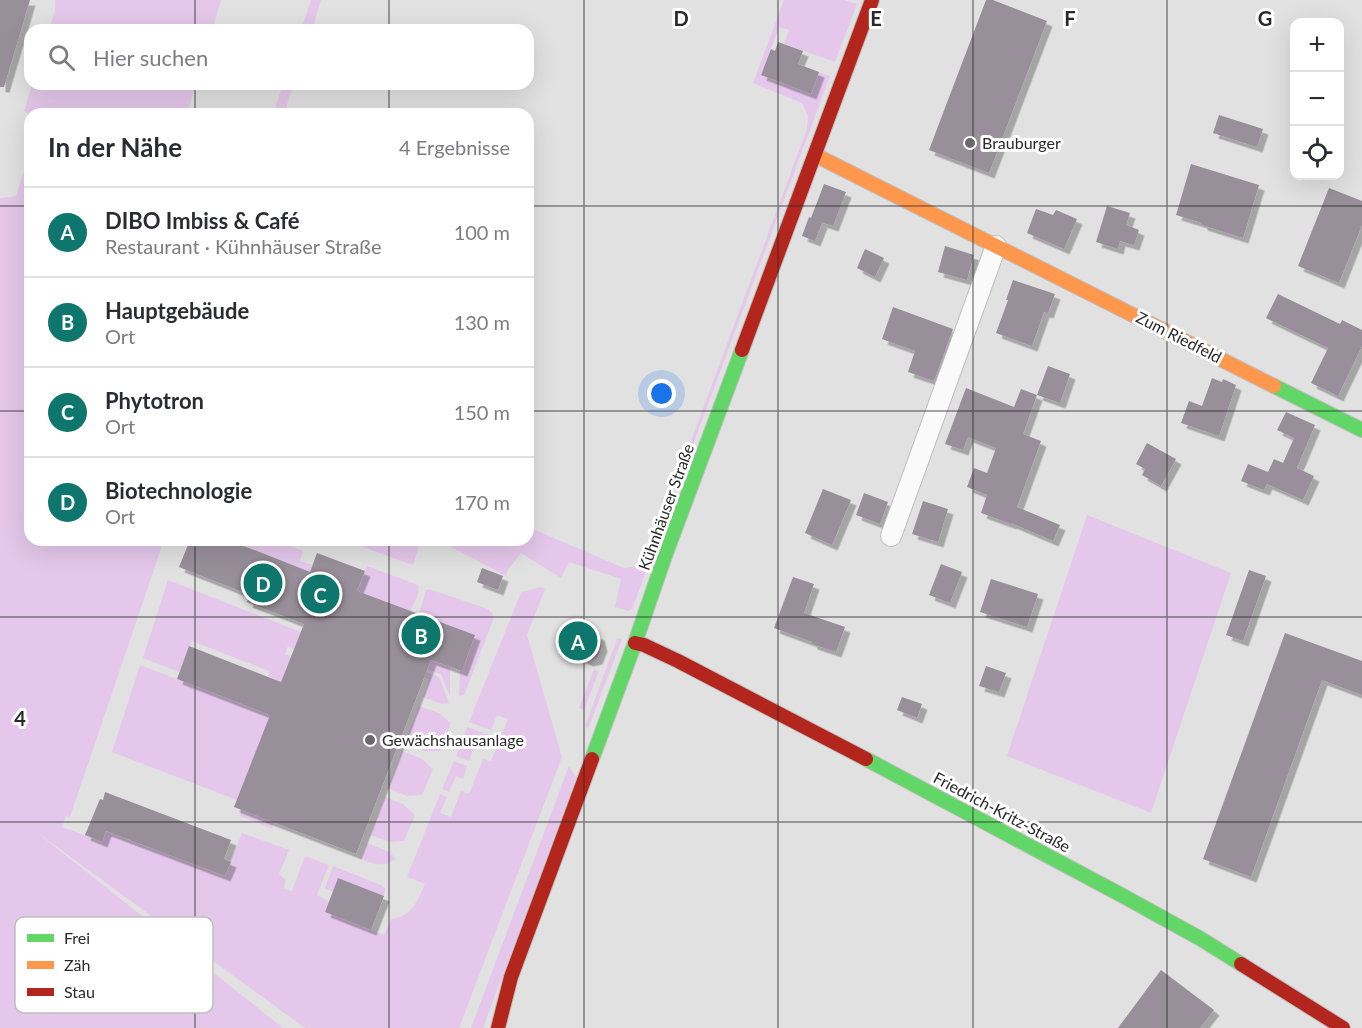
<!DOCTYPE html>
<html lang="de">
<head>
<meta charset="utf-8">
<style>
  body { margin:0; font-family:Lato,sans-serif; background:#f2f2f3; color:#2b2b33 }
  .controls { position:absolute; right:18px; top:18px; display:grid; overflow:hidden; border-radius:12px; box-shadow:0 6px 24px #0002 }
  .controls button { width:54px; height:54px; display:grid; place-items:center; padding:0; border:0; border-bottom:2px solid #e1e1e2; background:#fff; color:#2b2b33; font:30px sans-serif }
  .you { position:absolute; left:662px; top:394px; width:21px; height:21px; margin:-15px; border:4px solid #fff; border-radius:50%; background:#1a73e8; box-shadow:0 0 0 9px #1a73e833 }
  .badge { display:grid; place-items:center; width:39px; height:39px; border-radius:50%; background:#0f766e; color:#fff; font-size:20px; font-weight:700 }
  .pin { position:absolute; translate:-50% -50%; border:3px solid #fff; box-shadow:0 2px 6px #0006 }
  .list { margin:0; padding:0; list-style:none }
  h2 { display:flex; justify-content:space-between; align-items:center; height:78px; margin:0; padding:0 24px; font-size:26px }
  h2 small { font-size:20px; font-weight:400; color:#7c7c81 }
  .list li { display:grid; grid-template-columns:39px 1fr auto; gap:18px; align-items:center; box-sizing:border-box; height:90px; padding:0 24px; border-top:2px solid #e1e1e2 }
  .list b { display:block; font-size:22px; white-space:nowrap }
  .list p { margin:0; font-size:20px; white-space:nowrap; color:#7c7c81 }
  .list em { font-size:20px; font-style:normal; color:#7c7c81 }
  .icon { flex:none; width:33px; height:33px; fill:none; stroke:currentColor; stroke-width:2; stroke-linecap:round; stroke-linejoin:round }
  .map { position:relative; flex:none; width:1362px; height:1028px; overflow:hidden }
  .search { position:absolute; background:#fff; box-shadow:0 6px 24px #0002; left:24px; top:24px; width:510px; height:66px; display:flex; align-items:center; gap:15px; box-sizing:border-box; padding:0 21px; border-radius:18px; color:#7c7c81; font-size:22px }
  .panel { position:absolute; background:#fff; box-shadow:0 6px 24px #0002; left:24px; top:108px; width:510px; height:438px; border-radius:18px }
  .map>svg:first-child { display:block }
  .green { fill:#e4c7ea }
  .building { fill:#988f9a; filter:url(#shadow) }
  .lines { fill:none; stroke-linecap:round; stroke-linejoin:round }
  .street-casing { stroke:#bfbebf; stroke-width:22 }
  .fast-casing { stroke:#bfbebf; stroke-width:16 }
  .slow-casing { stroke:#bfbebf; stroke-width:16 }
  .jam-casing { stroke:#bfbebf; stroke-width:16 }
  .street { stroke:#fbfafb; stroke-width:20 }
  .fast { stroke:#63d668; stroke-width:14 }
  .slow { stroke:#ff974d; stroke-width:14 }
  .jam { stroke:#b3261e; stroke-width:14 }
  .grid { fill:none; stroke:#2a292a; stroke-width:1.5; stroke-opacity:0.55 }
  .poi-dot { fill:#6a696a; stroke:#fff; stroke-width:2 }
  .labels { text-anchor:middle; stroke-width:6; stroke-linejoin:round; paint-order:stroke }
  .poi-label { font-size:16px; fill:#2a292a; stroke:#fff; text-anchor:start }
  .street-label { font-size:16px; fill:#2a292a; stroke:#fff }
  .key { fill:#fff; stroke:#bfbfbf; stroke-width:1.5 }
  .key-label { font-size:16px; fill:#2a292a }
  .grid-label { font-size:20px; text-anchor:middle; font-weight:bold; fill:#2a292a; stroke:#fff; stroke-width:6; stroke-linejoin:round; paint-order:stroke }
</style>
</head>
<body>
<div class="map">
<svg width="1362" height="1028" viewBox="0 0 1362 1028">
  <defs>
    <filter id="shadow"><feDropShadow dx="5.5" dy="5.5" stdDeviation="0" flood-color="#0004"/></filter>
  </defs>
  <rect width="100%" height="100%" fill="#e2e1e2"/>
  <!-- green -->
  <path class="green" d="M55 0H221L212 30H49L55 10Z
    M311 0H321L312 30H301Z
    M784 0H844L857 4 835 62 784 44 789 30 779 27 761 75 811 94 819 72 830 76 632 609 628 611 615 607 621 579 569 562 561 578 521 553 507 571 506 576 438 540H528V527L624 568C638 567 642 563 650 551L807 129 808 116 802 103 753 83Z
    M32 84H196L187 114H30V115L24 111Z
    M283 84H294L284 114H273Z
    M30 152V540H164L70 817 66 816 62 827 101 841 106 831 225 876 242 833 289 850 279 874 286 880 284 889 292 891 305 856 329 865 317 895 329 901 325 912 384 935 391 919C411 918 418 900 425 884L407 877 440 794 447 797 440 813 451 817 461 791 469 794 483 759 491 761 508 719 497 715 491 730 469 722 521 592 541 587 545 589 527 635 562 757 459 1028H305L35 831 283 1028H0V198L16 196Z
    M1087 515 1231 573 1151 813 1007 756Z
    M229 540H274L303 551 300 561 312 565 310 572Z
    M343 540H421L413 565Z
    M367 566 418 585C421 593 414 603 410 611L340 635Z
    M168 580 301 632 294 649 288 646 285 654 291 657 281 682 268 676 269 671 192 641 179 672 143 658Z
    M429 589 488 609 493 614V620L464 695 459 696 460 670 462 671 475 635 419 614 426 590Z
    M619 638 622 639 588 729 585 726 617 639Z
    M338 645 401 663 439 677 449 703 442 704 423 697 429 679Z
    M406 650 450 667V696L441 674 402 660Z
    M140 665 270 715 237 800 112 752Z
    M594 669 599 671 584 710 579 708Z
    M419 706 439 713 451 723 440 751H426L405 743Z
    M467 727 489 735 483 749 475 746 469 761 456 756Z
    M402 751 422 759 433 769 422 795 407 796 388 788Z
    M454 761 467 766 463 779 456 776 449 792 442 789Z
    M569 766 576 778 483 1028H471Z
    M385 797 403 804 415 815 404 841 390 842 370 835Z
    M242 810 274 822 272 828 240 816Z
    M367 843 387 851 396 858C384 869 374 864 361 859Z
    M333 866 381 885 385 889 384 896 338 878 333 892 325 888Z"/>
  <!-- building -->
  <path class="building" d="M0 0H30L4 87H0Z
    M986 0H993L1047 21 989 173 929 150Z
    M778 42 803 51 798 64 819 72 811 94 761 75 771 49 775 51Z
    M1219 115 1263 129 1257 147 1213 133Z
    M1191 164 1259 185 1243 238 1202 225V223L1176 215Z
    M824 184 846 192 833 226 817 221 822 223 815 241 802 236 809 217 811 218Z
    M1329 188 1362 201V225L1339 283 1298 266Z
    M1107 206 1130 213 1126 225 1139 230 1134 245 1120 241 1118 249 1096 242Z
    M1036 209 1053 215 1056 210 1077 219 1064 249 1027 233Z
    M945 246 974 255 967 280 938 272Z
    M865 249 884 258 875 277 857 268Z
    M1013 280 1055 294 1048 313 1044 312 1032 346 996 333 1008 300H1006Z
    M1278 294 1340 324 1342 320 1362 330V346L1338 396 1311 383 1328 348 1266 318Z
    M893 307 953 329 934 381 908 372 915 351 882 339Z
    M1048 366 1070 374 1060 403 1037 395Z
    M1212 378 1222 382 1223 379 1236 385 1219 436 1181 423 1189 401 1202 406Z
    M966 388 1014 407 1021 389 1037 395 1023 434 1041 441 1017 507 1060 525 1053 541 1011 523V524L981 513 987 495 967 487 974 468 987 473 996 448 968 437 963 450 945 444Z
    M1286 412 1315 425 1297 468 1314 476 1303 500 1267 484 1264 490 1241 481 1248 464 1268 472 1274 459 1283 463 1294 438 1277 430Z
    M1147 443 1176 459 1161 486 1142 475 1145 469 1136 464Z
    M823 489 851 500 832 545 805 533Z
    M864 493 888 502 880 524 856 515Z
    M923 501 948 509 938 542 912 534Z
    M190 540H229L310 572 317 553 365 571 357 591 475 635 462 671 431 660 356 854 234 807 270 715 177 679 189 646 281 682 304 624 247 602 250 595 179 567Z
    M941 564 962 572 950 603 929 595Z
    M482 568 503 576 498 590 477 582Z
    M1249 570 1266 576 1243 641 1226 635Z
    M793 577 814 584 804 613 845 627 836 652 812 644V642L774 628Z
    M991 579 1038 594 1027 627 980 612Z
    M581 628 599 635 602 646 597 659 588 661 569 653 565 644 570 632Z
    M1285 633 1362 661V695L1322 680 1251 877 1203 859Z
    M986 666 1006 673 999 692 979 686Z
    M902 697 922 704 917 718 897 710Z
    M105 792 231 840 224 859 231 862 225 876 106 831 102 842 85 835 100 799 103 800Z
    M338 878 384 896 371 930 325 912Z
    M1161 970 1214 1010 1200 1028H1118Z"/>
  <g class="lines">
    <defs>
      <path id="street" d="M891 536 996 246"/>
      <path id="fast" d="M1274 386 1362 430
        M592 759 635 643 666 553 742 350
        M866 759 1125 897 1201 939 1241 964"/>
      <path id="slow" d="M815 155 1274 386"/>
      <path id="jam" d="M742 350 872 0
        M635 643 644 645 678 661 866 759
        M1241 964 1343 1028
        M498 1028 511 977 592 759"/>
    </defs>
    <!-- street casing -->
    <use href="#street" class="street-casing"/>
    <!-- fast casing -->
    <use href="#fast" class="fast-casing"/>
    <!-- slow casing -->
    <use href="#slow" class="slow-casing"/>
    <!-- jam casing -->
    <use href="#jam" class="jam-casing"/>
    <!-- street -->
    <use href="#street" class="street"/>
    <!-- fast -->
    <use href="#fast" class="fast"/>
    <!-- slow -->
    <use href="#slow" class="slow"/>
    <!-- jam -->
    <use href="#jam" class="jam"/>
  </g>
  <!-- grid -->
  <path class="grid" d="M195 0V30M389 0V30M584 0V1028M778 0V1028M973 0V1028M1167 0V1028M195 84V114M389 84V114M0 206H30M528 206H1362M0 411H30M528 411H1362M195 540V1028M389 540V1028M0 617H1362M0 822H1362"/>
  <!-- markers -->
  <g class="poi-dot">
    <circle cx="970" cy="143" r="6"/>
    <circle cx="370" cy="740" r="6"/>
  </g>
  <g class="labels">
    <!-- poi labels -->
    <g class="poi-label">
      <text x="982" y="149">Brauburger</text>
      <text x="382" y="746">Gewächshausanlage</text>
    </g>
    <!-- street labels -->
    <g class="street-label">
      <text transform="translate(1179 337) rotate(27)" y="6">Zum Riedfeld</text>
      <text transform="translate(666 507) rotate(-70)" y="6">Kühnhäuser Straße</text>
      <text transform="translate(1002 812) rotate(28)" y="6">Friedrich-Kritz-Straße</text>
    </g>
  </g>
  <!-- legend -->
  <rect x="15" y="917" width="198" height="96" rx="9" class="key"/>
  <rect x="27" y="934" width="27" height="8" fill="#63d668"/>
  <rect x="27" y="961" width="27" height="8" fill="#ff974d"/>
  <rect x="27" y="988" width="27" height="8" fill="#b3261e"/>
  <g class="key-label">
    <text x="64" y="944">Frei</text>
    <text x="64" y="971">Zäh</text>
    <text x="64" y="998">Stau</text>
  </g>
  <g class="grid-label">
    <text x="681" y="26">D</text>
    <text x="876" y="26">E</text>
    <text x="1070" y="26">F</text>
    <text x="1265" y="26">G</text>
    <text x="20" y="726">4</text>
  </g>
</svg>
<div class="controls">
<button>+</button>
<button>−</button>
<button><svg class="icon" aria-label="locate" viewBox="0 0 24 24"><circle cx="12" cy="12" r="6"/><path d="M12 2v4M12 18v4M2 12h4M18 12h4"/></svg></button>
</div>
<div class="you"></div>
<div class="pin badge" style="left:578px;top:641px">A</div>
<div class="pin badge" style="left:421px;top:635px">B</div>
<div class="pin badge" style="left:320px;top:594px">C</div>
<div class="pin badge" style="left:263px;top:583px">D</div>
<div class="search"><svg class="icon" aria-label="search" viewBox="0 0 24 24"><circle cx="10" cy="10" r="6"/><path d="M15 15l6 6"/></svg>Hier suchen</div>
<section class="panel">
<h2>In der Nähe<small>4 Ergebnisse</small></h2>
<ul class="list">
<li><span class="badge">A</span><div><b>DIBO Imbiss &amp; Café</b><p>Restaurant · Kühnhäuser Straße</p></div><em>100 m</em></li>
<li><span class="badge">B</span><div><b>Hauptgebäude</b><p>Ort</p></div><em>130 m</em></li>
<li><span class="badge">C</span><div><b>Phytotron</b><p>Ort</p></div><em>150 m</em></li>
<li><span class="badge">D</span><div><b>Biotechnologie</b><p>Ort</p></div><em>170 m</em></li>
</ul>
</section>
</div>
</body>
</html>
